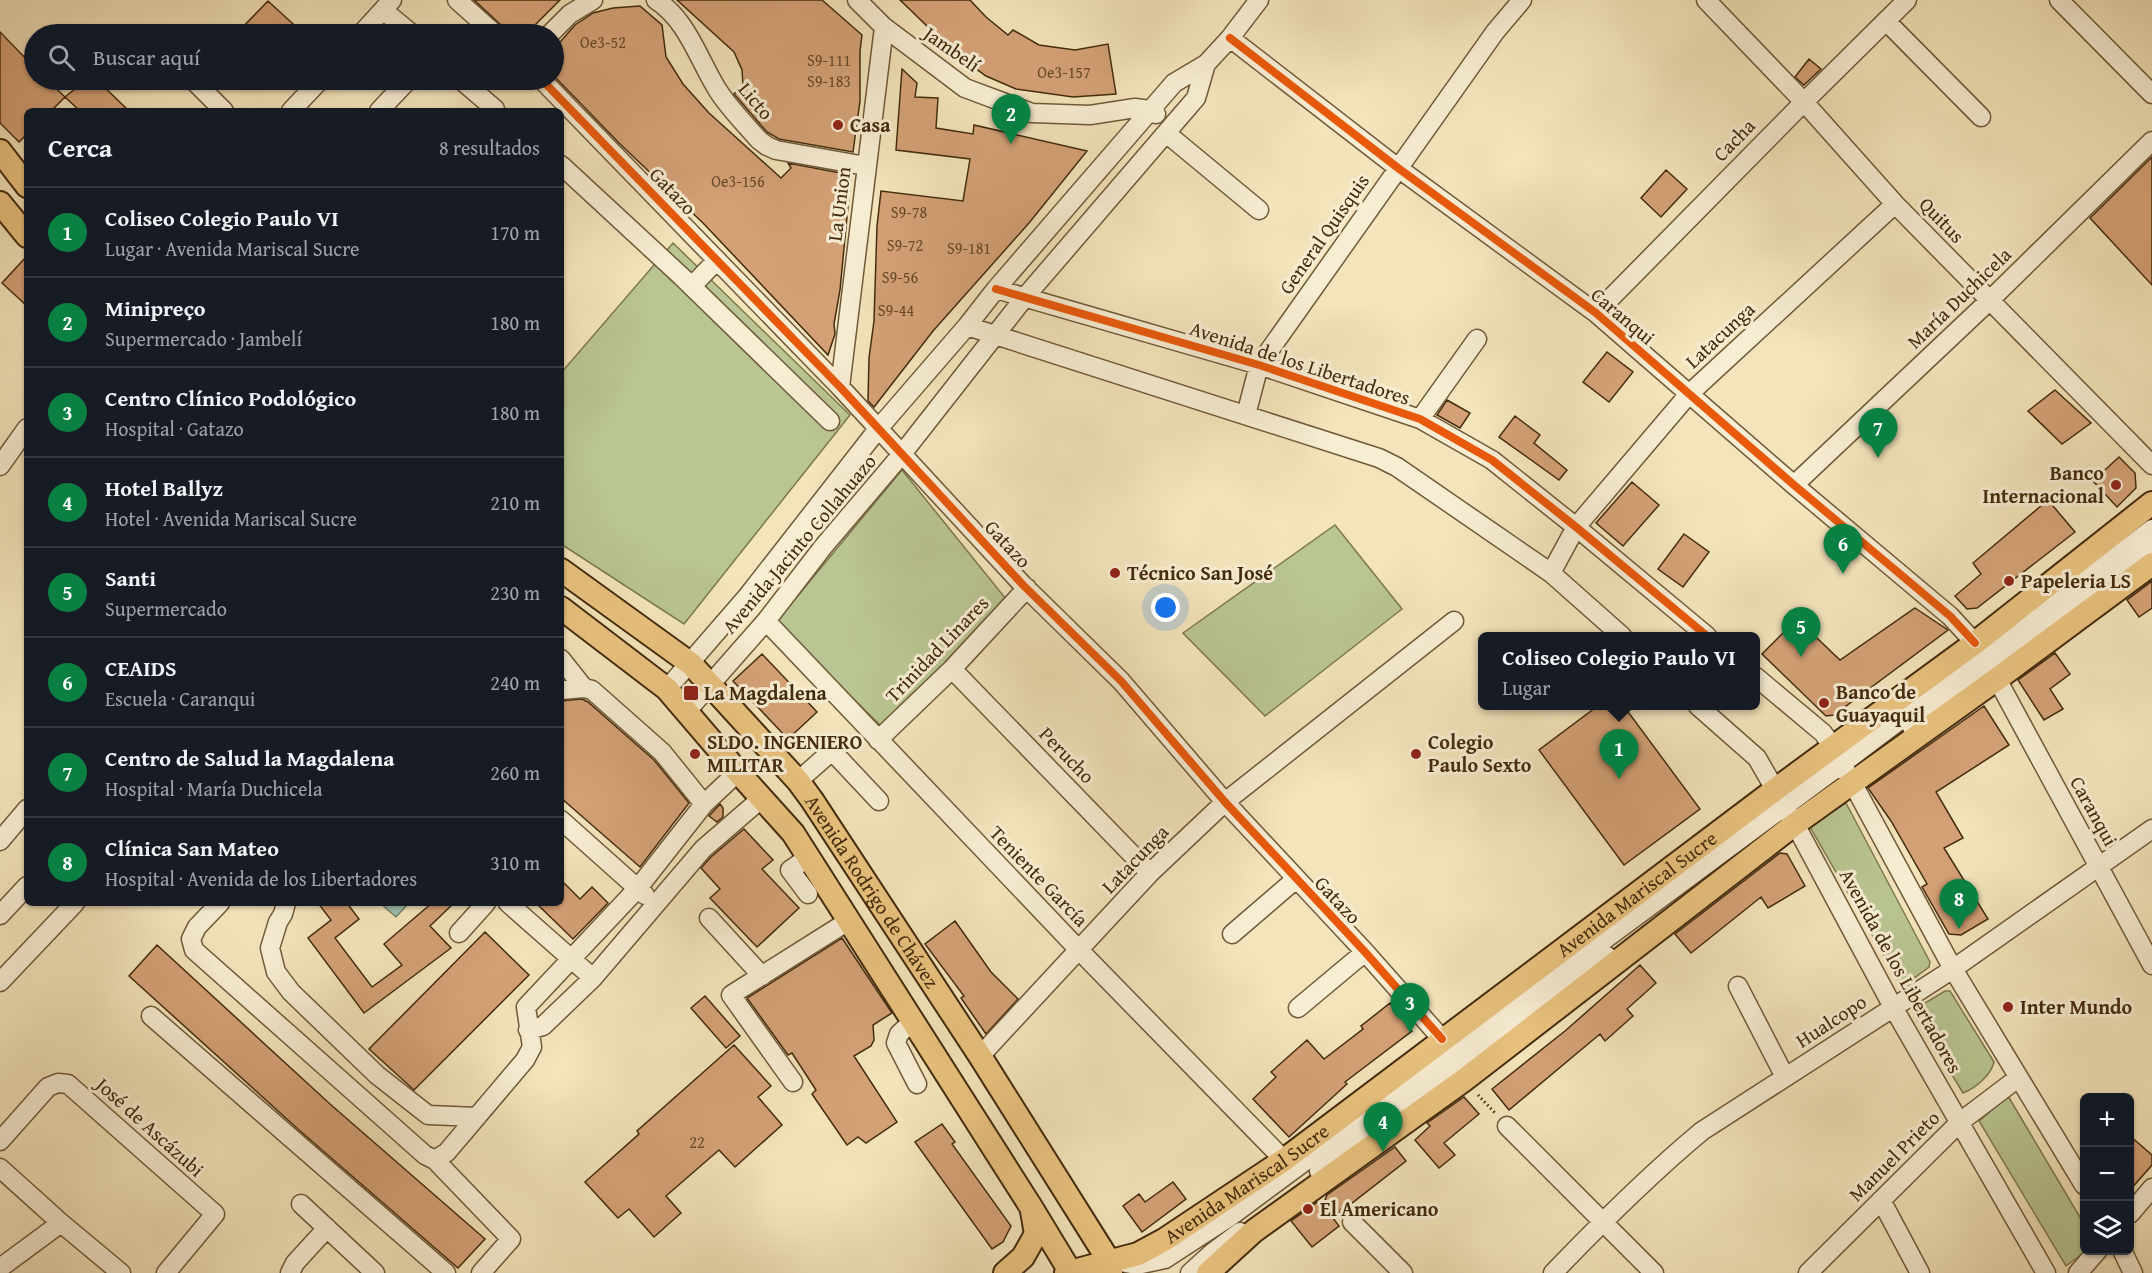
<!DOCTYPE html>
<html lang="es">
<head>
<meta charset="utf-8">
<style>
  body { margin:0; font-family:"Gentium Book Plus",serif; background:#242831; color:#f1f3f6 }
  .controls { position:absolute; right:18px; bottom:18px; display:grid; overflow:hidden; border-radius:9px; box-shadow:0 2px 4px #0004 }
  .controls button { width:54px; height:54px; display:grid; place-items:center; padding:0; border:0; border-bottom:2px solid #363941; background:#171b24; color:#f1f3f6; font:30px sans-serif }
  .you { position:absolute; left:1166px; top:608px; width:21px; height:21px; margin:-15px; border:4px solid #fff; border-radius:50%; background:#1a73e8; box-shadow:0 0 0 9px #1a73e833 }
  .badge { display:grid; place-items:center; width:39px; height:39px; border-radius:50%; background:#0b8043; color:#fff; font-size:20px; font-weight:700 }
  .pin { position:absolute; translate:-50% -50px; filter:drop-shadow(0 2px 3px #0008) }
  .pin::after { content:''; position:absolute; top:32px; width:21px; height:18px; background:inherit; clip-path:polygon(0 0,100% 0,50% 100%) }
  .popup { position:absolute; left:1478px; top:632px; width:282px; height:78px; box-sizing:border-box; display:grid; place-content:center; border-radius:9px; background:#171b24; filter:drop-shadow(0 2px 4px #0005); font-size:20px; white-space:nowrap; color:#9ea1a6 }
  .popup b { font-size:22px; color:#f1f3f6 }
  .popup::after { content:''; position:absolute; left:50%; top:100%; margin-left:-12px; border:12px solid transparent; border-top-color:#171b24 }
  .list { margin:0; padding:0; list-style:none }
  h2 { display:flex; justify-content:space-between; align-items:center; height:78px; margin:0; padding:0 24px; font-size:26px }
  h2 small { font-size:20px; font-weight:400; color:#9ea1a6 }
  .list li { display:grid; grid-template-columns:39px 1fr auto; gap:18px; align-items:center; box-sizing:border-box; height:90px; padding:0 24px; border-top:2px solid #363941 }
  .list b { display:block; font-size:22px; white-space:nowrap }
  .list p { margin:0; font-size:20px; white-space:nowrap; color:#9ea1a6 }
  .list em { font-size:20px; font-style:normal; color:#9ea1a6 }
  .icon { flex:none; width:33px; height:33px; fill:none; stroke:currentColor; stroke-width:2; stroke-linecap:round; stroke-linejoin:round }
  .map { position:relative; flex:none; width:2152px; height:1273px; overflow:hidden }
  .search { position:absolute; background:#171b24; box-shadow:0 2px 4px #0004; left:24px; top:24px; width:540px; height:66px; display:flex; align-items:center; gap:15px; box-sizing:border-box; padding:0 21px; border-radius:33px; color:#9ea1a6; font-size:22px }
  .panel { position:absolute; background:#171b24; box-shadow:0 2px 4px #0004; left:24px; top:108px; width:540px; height:798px; border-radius:9px }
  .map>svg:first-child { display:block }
  .green { fill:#b9c592; stroke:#7e7850; stroke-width:1.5 }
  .water { fill:#9cbfad; stroke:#78846d; stroke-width:1.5 }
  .building { fill:#d4a176; stroke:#432b0d; stroke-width:1.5 }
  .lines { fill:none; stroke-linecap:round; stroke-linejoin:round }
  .minor-casing { stroke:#6f5938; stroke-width:21 }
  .major-casing { stroke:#432b0d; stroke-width:26 }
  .path { stroke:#432b0d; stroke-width:3; stroke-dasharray:1.5 3; stroke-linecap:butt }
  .minor { stroke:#f7edd3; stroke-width:18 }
  .major { stroke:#eac27e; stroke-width:22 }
  .cycleway-casing { stroke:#f7edd3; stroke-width:11 }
  .cycleway { stroke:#e8590c; stroke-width:8 }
  .poi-dot { fill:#8f2418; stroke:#f7edd3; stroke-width:2 }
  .labels { text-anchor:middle; stroke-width:6; stroke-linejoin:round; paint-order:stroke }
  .number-label { font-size:16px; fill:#674827 }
  .street-label { font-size:20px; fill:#432b0d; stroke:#f7edd3 }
  .poi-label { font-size:20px; font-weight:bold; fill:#432b0d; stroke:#f7edd3; text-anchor:start }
</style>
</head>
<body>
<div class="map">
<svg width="2152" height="1273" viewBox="0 0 2152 1273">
  <rect width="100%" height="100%" fill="#f3e4bb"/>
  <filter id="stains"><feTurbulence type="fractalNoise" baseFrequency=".00333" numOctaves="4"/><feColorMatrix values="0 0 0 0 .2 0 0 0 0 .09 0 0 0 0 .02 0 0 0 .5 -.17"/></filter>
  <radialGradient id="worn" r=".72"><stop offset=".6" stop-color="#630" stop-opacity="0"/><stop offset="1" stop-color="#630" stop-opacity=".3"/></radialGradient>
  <!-- green -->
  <path class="green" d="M673 243 850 415 684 624 561 544V373Z
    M902 470 1010 604 884 729 776 622Z
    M1335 525 1402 609 1265 716 1183 633Z
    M1846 803 1930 962 1929 967 1906 984 1898 980 1810 827Z
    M1945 991H1950L1994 1062C1991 1075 1976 1088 1963 1093L1917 1017 1920 1006Z
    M2008 1096 2084 1224 2086 1251 2066 1266 1979 1121Z"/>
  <!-- water -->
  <path class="water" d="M380 903H409L396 917Z"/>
  <!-- building -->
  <path class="building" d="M474 0H560L526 34H506L502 26Z
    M677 0H822L862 35 860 51V101L853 152 779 139 767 132 734 94 743 85 742 70 734 52Z
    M900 0H970L986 17 1008 35 1013 30 1039 45 1075 50 1108 44 1116 94 1073 97 1016 89 986 76 957 55Z
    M268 1 304 34H236Z
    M640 6 662 25 666 57 683 84 709 113 781 178 791 168 788 163 851 175 840 290 834 324 835 334 828 355 703 223 619 143 554 76V49L575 25 593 13 613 8Z
    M0 32 34 67V80H47L65 97 51 111H27V134L19 142 0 123Z
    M1809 59 1821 69 1804 85 1795 77Z
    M902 69 917 83 915 97 938 98 936 128 973 134 974 125 1087 151 1029 223 933 331 874 407 868 401 869 358 874 321 877 226 881 191 963 201 970 159 896 150Z
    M86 80H97L129 111H80L65 97Z
    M2152 157V285L2090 218Z
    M1666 170 1687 189 1661 217 1641 198Z
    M27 256V306L2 283Z
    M1607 352 1633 372 1609 402 1583 382Z
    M2055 390 2091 423 2062 444 2028 411Z
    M1447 400 1470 413 1460 428 1437 415Z
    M1515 416 1540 435 1534 443 1567 470 1559 480 1499 437Z
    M2119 457 2135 473 2136 488 2117 507 2093 481Z
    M1632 482 1659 505 1623 546 1596 523Z
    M2048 500 2075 532 1977 608 1967 609 1955 596 1981 574 1973 563Z
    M1684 534 1709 552 1683 587 1658 569Z
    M2152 581V608L2139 617 2127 600Z
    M1915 608 1948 630 1834 715 1826 716 1762 654 1797 619 1840 660Z
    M2055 653 2070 674 2050 689 2063 709 2044 720 2018 680Z
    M762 654 817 712 788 739 733 681Z
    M582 699 588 702 654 760 689 803 640 867 561 798V701Z
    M1599 705H1623L1700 809 1624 865 1539 750Z
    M1984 706 2009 745 1936 792 1963 838 1944 848 1988 919 1961 935 1949 934 1922 887 1927 884 1891 821 1868 788Z
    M720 804 723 808V817L717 822 709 816Z
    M744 829 773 860 762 869 799 908 757 947 710 898 720 889 701 868 711 857Z
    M1780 853 1787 854 1805 886 1768 908 1761 897 1691 953 1675 934Z
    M561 880 580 899 592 887 608 903 573 939 536 903H561Z
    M318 903H347L359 919 335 938 372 987 402 965 384 944 432 903H454L430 926 451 948 364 1013 308 938 331 920Z
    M955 921 991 972 1018 999 986 1034 961 998 964 996 925 944Z
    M485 932 529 975 414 1090 369 1049Z
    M842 938 892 1013 873 1025 874 1040 871 1046 854 1056 897 1122 866 1143 858 1137 847 1145 812 1094 816 1090 792 1053 788 1055 747 998Z
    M157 945 330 1104 485 1239 458 1268 299 1130 129 976Z
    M1640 965 1656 983 1627 1009 1633 1016 1605 1041 1600 1034 1509 1110 1492 1089 1565 1031Z
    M705 996 740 1036 726 1048 691 1008Z
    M1390 1003 1412 1031 1345 1082 1347 1084 1289 1137 1253 1099 1276 1077 1271 1072 1307 1040 1324 1059 1363 1029 1361 1026Z
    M734 1045 771 1086 758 1097 782 1125 735 1167 719 1150 666 1196 681 1213 654 1237 629 1209 618 1218 585 1182 639 1134 637 1131Z
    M1464 1097 1479 1114 1444 1143 1455 1155 1439 1168 1415 1140 1430 1126 1427 1123Z
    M942 1124 955 1142 952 1144 1011 1226 1003 1242 992 1249 915 1142Z
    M2130 1136 2152 1155V1165L2130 1190Z
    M1395 1147 1406 1161 1333 1218 1339 1226 1312 1247 1291 1221 1319 1201 1323 1205 1327 1195Z
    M1173 1182 1186 1199 1142 1232 1123 1206 1139 1194 1145 1202Z"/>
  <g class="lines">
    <defs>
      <path id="minor" d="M457 0 495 34
        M656 0C687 20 698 58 717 89 728 107 745 124 759 140L767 146 776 150 866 166
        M857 0 884 27 965 88 1032 113 1090 115 1135 108 1150 110 1156 114
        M1706 0 1804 102 1895 204 2152 465
        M2059 0 2152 94
        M383 10 412 34
        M1886 21 1981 117
        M361 34 392 0
        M550 34 570 14 593 0
        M1230 38 1398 168 1596 313 1794 485 1950 616 1975 643
        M193 80 224 111
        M461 80 495 109
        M542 80 840 387 1023 585 1121 681 1225 802 1365 952 1442 1039
        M291 111 320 80
        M379 111 408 80
        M1166 133 1259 210
        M561 165 681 276 830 421
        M692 286 717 260
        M996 289 1259 365 1420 419 1492 460 1576 527 1707 636
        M1596 313 1804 102 1907 0
        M967 326 1379 458 1397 467 1551 573 1622 636
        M840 387 884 27
        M1246 415 1259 365 1495 32 1522 0
        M1420 419 1477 339
        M0 466 27 428
        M1794 485 1989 301 2152 141
        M1551 573 1576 527 1689 394 1895 204
        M766 621 1079 950 1284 1160
        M561 659 584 688
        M952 669 1150 873
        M1756 677 1823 733 1833 747 1953 969 2084 1185
        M1997 679 2152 965
        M667 689 746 598 878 429 967 326 996 289 1174 83 1206 64 1230 38 1259 0
        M561 690 584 688 592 690 662 752 704 804 738 772
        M1698 706 1757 758 1795 824 1893 1007 2046 1273
        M686 712 766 621 823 547 902 454 1025 297 1196 98 1206 64
        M1912 727 2152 547
        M878 740 952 669 1027 588
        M798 781 832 751 879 801
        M561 820 645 895
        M0 841 27 809
        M808 894 790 870 809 857
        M220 903 197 927 191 939 194 950 425 1155 435 1160 447 1152 525 1060 532 1047 526 1007 638 888 704 804
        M286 903 283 914 278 922 270 948 276 972 291 992 377 1075 428 1115 477 1117
        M508 903 593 978
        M0 915 27 886
        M709 918 762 976
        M459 933 486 903
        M1232 934 1296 879
        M0 982 75 903
        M1738 986 1785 1077
        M1298 1008 1365 952
        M151 1016 446 1273
        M913 1021 899 1034 896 1043 917 1084
        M528 1030 543 1026 593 978 703 849 762 798
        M980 1056 1150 873 1225 802 1454 621
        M793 1082 731 995 850 920
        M1507 1126 1654 1273
        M0 1141 48 1087 58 1083 68 1084 215 1214 166 1273
        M435 1160 511 1239 481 1273
        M0 1168 61 1223 121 1273
        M1319 1171 1607 956
        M1881 1200 1920 1273
        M301 1204 375 1273
        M2130 1214 2152 1188
        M1352 1222 1403 1273
        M2122 1250 2133 1273
        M1120 1262 1137 1265 1165 1259 1231 1216 1842 764 2152 529
        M0 1268 61 1223
        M290 1273 295 1263 327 1228
        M1190 1273 1212 1253 1240 1232
        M1553 1273C1601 1223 1649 1175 1702 1131L1953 969 2152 829
        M1808 1273 1960 1122 2018 1078
        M2078 1273 2098 1250"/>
      <g id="major">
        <path d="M0 151 27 186"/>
        <path d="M0 203 27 236"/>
        <path id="s1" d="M561 570 691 664 798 781 812 800 980 1056 1109 1261 1111 1273"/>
        <path d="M561 608 667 689 738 772 793 833 1031 1207 1071 1273"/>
        <path d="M1005 1273 1023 1257 1036 1234 1032 1211"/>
        <path id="s2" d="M1066 1273 1138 1254 1164 1240 1284 1160 1776 789 1975 643 2152 503"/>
        <path d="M1208 1273 1254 1231 1464 1080 1795 824 1997 679 2152 564"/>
      </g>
    </defs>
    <!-- minor casing -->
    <use href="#minor" class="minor-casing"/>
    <!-- major casing -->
    <use href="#major" class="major-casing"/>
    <!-- path -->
    <path class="path" d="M1478 1095 1496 1114
      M1330 1200 1340 1210"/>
    <!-- minor -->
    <use href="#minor" class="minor"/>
    <!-- major -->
    <use href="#major" class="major"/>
    <defs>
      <path id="cycleway" d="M1230 38 1398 168 1596 313 1794 485 1950 616 1975 643
        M542 80 840 387 1023 585 1121 681 1225 802 1365 952 1442 1039
        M996 289 1259 365 1420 419 1492 460 1576 527 1707 636"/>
    </defs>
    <!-- cycleway casing -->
    <use href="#cycleway" class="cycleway-casing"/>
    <!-- cycleway -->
    <use href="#cycleway" class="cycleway"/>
  </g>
  <!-- markers -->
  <g class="poi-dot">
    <circle cx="838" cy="125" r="6"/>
    <circle cx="2116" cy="485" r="6"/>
    <circle cx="1115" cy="573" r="6"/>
    <circle cx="2009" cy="581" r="6"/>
    <rect x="683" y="685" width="16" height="16" rx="3"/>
    <circle cx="1824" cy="703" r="6"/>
    <circle cx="695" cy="754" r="6"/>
    <circle cx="1416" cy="754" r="6"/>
    <circle cx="2008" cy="1007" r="6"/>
    <circle cx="1308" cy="1209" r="6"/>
  </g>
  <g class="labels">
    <!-- number labels -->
    <g class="number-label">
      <text x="603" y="48">Oe3-52</text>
      <text x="829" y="66">S9-111</text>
      <text x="1064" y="78">Oe3-157</text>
      <text x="829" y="87">S9-183</text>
      <text x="738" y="187">Oe3-156</text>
      <text x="909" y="218">S9-78</text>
      <text x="905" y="251">S9-72</text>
      <text x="969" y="254">S9-181</text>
      <text x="900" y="283">S9-56</text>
      <text x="896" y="316">S9-44</text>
      <text x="697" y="1148">22</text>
    </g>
    <!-- street labels -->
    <g class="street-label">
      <text transform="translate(952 49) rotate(35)" y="7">Jambelí</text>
      <text transform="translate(756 101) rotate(50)" y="7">Licto</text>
      <text transform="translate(1734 140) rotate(-46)" y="7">Cacha</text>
      <text transform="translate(673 191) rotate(46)" y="7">Gatazo</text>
      <text transform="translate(839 204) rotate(-83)" y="7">La Union</text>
      <text transform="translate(1942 220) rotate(46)" y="7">Quitus</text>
      <text transform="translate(1324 234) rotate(-55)" y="7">General Quisquis</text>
      <text transform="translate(1959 298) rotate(-44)" y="7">María Duchicela</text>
      <text transform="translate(1623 316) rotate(40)" y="7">Caranqui</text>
      <text transform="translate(1720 335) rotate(-43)" y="7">Latacunga</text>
      <text transform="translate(1300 363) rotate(18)" y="7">Avenida de los Libertadores</text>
      <text transform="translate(799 544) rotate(-50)" y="7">Avenida Jacinto Collahuazo</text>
      <text transform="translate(1008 544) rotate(47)" y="7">Gatazo</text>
      <text transform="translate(937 649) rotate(-46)" y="7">Trinidad Linares</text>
      <text transform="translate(1067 755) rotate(46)" y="7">Perucho</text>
      <text transform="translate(2094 811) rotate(61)" y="7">Caranqui</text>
      <text transform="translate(1135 859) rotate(-46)" y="7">Latacunga</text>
      <text transform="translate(1039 876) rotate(46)" y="7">Teniente García</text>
      <text dy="7" stroke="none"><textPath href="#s1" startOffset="452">Avenida Rodrigo de Chávez</textPath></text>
      <text dy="7" stroke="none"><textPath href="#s2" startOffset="690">Avenida Mariscal Sucre</textPath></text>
      <text transform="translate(1338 900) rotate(47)" y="7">Gatazo</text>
      <text transform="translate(1901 971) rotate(61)" y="7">Avenida de los Libertadores</text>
      <text transform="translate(1831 1021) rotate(-33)" y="7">Hualcopo</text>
      <text transform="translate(150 1127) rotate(42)" y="7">José de Ascázubi</text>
      <text transform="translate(1894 1156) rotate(-45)" y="7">Manuel Prieto</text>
      <text dy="7" stroke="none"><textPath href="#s2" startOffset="204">Avenida Mariscal Sucre</textPath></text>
    </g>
    <!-- poi labels -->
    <g class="poi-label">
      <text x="850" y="132">Casa</text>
      <text x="2104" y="480" text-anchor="end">Banco<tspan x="2104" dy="23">Internacional</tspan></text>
      <text x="1127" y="580">Técnico San José</text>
      <text x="2021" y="588">Papeleria LS</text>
      <text x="1836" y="699">Banco de<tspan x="1836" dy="23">Guayaquil</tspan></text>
      <text x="704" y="700">La Magdalena</text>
      <text x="707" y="749">SLDO. INGENIERO<tspan x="707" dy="23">MILITAR</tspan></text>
      <text x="1428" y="749">Colegio<tspan x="1428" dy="23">Paulo Sexto</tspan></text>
      <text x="2020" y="1014">Inter Mundo</text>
      <text x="1320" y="1216">El Americano</text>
    </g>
  </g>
  <rect width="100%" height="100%" filter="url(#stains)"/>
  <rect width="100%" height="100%" fill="url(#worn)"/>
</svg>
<div class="controls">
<button>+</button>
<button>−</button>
<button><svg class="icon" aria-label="layers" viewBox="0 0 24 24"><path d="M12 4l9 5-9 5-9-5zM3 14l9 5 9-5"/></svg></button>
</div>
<div class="you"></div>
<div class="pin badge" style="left:1619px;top:779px">1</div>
<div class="popup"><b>Coliseo Colegio Paulo VI</b>Lugar</div>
<div class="pin badge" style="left:1011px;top:144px">2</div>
<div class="pin badge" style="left:1410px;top:1033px">3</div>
<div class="pin badge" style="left:1383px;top:1152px">4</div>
<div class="pin badge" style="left:1801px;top:657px">5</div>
<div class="pin badge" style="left:1843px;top:574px">6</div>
<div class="pin badge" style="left:1878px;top:458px">7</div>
<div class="pin badge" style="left:1959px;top:929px">8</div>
<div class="search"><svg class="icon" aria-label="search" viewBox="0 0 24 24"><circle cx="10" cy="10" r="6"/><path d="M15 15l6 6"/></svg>Buscar aquí</div>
<section class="panel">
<h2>Cerca<small>8 resultados</small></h2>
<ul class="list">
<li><span class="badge">1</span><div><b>Coliseo Colegio Paulo VI</b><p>Lugar · Avenida Mariscal Sucre</p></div><em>170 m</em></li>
<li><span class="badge">2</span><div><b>Minipreço</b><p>Supermercado · Jambelí</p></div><em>180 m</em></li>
<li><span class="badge">3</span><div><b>Centro Clínico Podológico</b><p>Hospital · Gatazo</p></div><em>180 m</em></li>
<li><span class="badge">4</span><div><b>Hotel Ballyz</b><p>Hotel · Avenida Mariscal Sucre</p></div><em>210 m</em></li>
<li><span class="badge">5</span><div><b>Santi</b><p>Supermercado</p></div><em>230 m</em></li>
<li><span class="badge">6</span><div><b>CEAIDS</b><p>Escuela · Caranqui</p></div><em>240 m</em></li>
<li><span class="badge">7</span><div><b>Centro de Salud la Magdalena</b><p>Hospital · María Duchicela</p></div><em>260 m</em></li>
<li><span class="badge">8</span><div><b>Clínica San Mateo</b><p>Hospital · Avenida de los Libertadores</p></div><em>310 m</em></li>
</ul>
</section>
</div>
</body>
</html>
